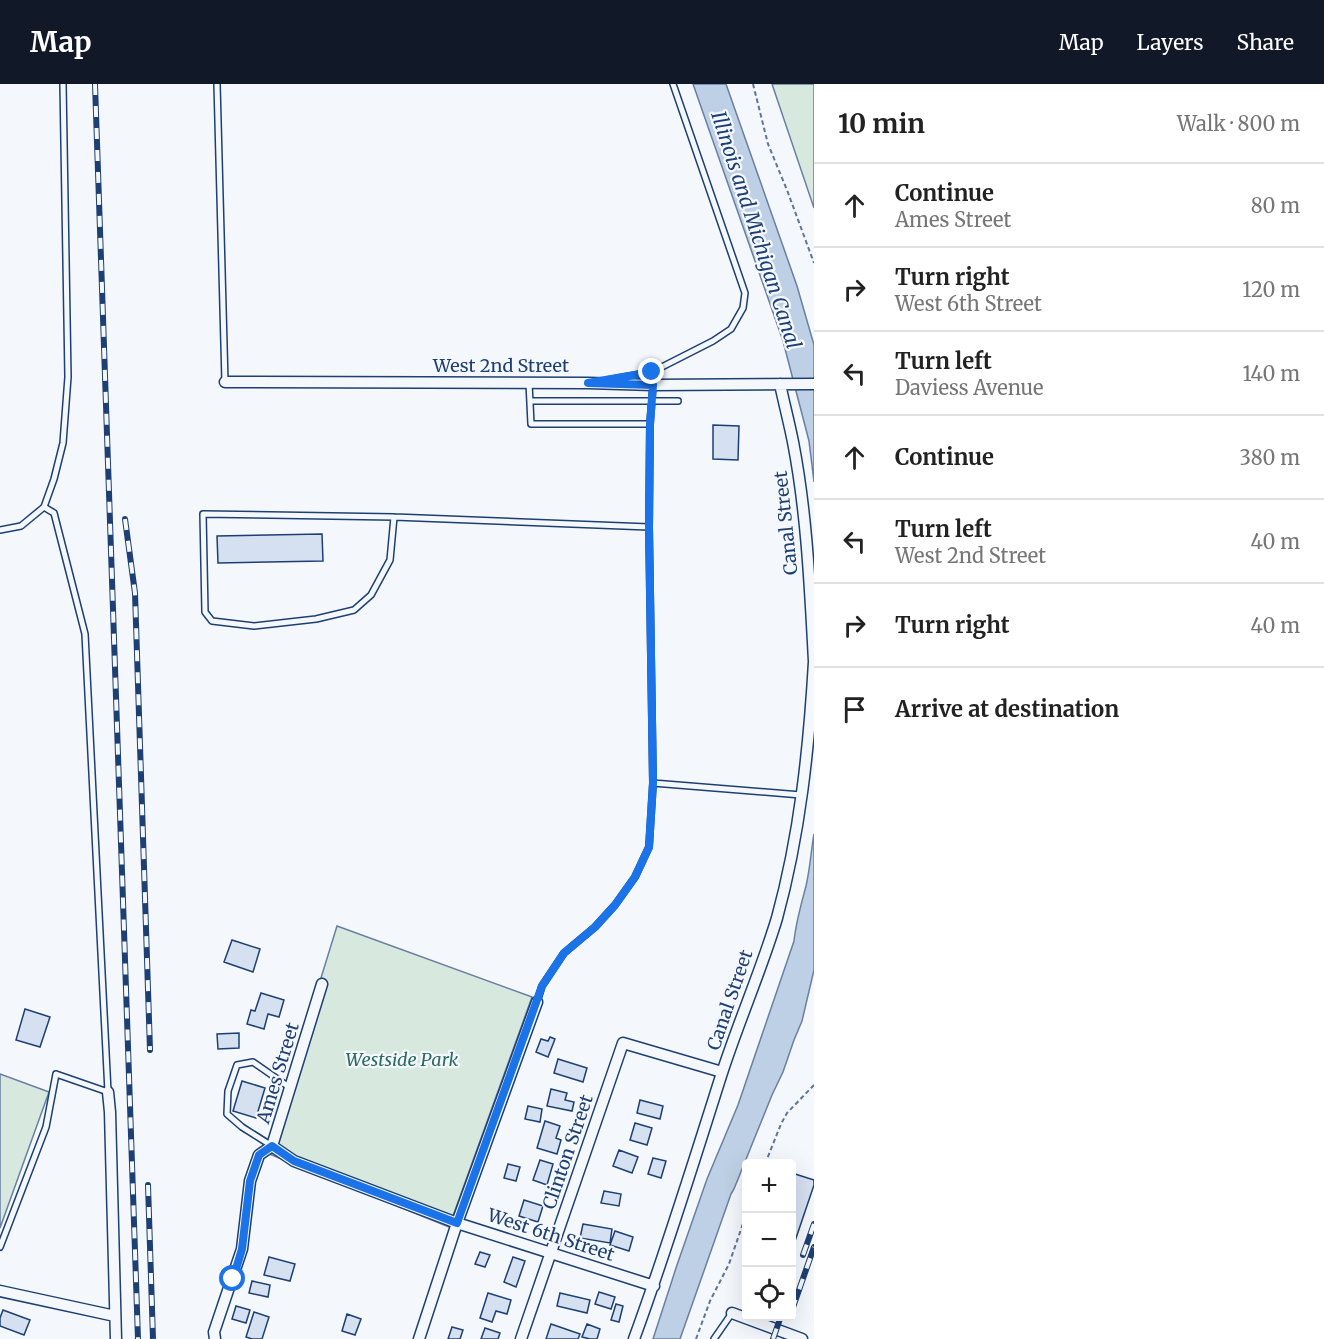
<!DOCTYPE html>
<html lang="en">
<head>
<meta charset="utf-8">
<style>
  body { margin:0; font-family:Merriweather,serif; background:#f2f2f2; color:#222 }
  .controls { position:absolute; right:18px; bottom:18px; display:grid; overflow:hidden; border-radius:6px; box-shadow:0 6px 24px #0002 }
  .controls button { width:54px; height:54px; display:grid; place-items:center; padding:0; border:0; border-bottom:2px solid #e0e0e0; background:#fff; color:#222; font:30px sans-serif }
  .stop { position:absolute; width:18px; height:18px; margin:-14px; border:4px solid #1a73e8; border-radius:50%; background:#fff }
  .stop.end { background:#1a73e8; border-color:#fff; box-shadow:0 2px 6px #0008 }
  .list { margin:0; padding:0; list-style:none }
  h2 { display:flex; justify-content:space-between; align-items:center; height:78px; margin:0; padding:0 24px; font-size:26px }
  h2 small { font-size:20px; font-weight:400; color:#767676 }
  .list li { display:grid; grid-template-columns:39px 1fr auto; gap:18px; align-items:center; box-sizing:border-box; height:84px; padding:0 24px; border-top:2px solid #e0e0e0 }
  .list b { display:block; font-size:22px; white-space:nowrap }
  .list p { margin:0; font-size:20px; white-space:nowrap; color:#767676 }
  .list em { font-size:20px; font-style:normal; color:#767676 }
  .icon { flex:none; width:33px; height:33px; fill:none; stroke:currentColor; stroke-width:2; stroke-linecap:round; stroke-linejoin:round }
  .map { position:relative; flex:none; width:814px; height:1255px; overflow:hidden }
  header { display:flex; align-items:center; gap:36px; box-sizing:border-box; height:84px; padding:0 30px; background:#111827; color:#fff }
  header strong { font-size:28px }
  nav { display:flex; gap:33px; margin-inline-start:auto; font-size:21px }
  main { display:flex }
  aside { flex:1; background:#fff }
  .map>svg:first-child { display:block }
  .green { fill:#d7e8df; stroke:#687fa3; stroke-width:1.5 }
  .water { fill:#bed0e5; stroke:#687fa3; stroke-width:1.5 }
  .building { fill:#d5e0f0; stroke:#1d3f73; stroke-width:1.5 }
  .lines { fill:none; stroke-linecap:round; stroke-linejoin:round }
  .service-casing { stroke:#1d3f73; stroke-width:8 }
  .minor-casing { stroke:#1d3f73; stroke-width:13 }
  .path { stroke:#5e769c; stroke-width:2; stroke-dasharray:4.5 3; stroke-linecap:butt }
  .service { stroke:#f4f7fb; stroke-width:5 }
  .minor { stroke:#f4f7fb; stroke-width:10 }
  .rail-casing { stroke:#1d3f73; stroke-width:6 }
  .rail { stroke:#f4f7fb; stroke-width:4; stroke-dasharray:11; stroke-linecap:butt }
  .route { stroke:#1a73e8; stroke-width:8 }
  .labels { text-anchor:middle; stroke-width:4.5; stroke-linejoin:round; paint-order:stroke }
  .street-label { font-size:18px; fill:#1d3f73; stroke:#f4f7fb }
  .park-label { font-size:18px; font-style:italic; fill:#2c6c60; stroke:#f4f7fb }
  .water-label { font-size:20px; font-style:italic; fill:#1d3f73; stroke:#f4f7fb }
</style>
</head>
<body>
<header>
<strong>Map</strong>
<nav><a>Map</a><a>Layers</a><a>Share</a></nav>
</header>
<main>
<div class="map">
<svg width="814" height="1255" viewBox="0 0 814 1255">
  <rect width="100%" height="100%" fill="#f4f7fb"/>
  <!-- green -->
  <path class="green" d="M772 0H814V124Z
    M337 842 532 913 449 1143 267 1069Z
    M0 990 49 1008 0 1144Z"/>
  <!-- water -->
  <path class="water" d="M693 0H726L797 202 814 261V398L809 357 783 257Z
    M814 750V886L802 937 794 956 783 988 772 1011 734 1105 731 1110 680 1255H653L677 1181 707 1095 738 1021 794 857C796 838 801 821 806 802 810 785 811 767 814 750Z"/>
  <!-- building -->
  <path class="building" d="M713 341 739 342 738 376 713 375Z
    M322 450 323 477 218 479 217 452Z
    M232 856 260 865 253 888 224 878Z
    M261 909 284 916 279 933 268 930 264 945 247 940 251 926 255 927Z
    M25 925 50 933 40 963 16 956Z
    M239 949V964L218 965 217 950Z
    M550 953 555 955 548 973 536 968 541 955 548 957Z
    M558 975 587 984 583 998 554 989Z
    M242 997 265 1004 256 1034 233 1027Z
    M551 1005 567 1009 565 1016 574 1018 572 1027 547 1022Z
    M640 1016 663 1022 660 1035 637 1029Z
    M528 1022 542 1025 540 1038 525 1035Z
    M545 1037 560 1042 556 1054 561 1056 557 1070 537 1064Z
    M635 1039 652 1044 647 1061 630 1056Z
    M619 1066 638 1073 632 1089 613 1082Z
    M653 1074 666 1077 661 1094 648 1090Z
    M540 1076 553 1080 547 1101 533 1096Z
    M508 1080 520 1083 516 1097 504 1094Z
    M792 1089 814 1096V1101L792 1166Z
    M604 1107 621 1110 619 1122 601 1119Z
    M524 1116 543 1122 538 1138 519 1132Z
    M583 1140 612 1145 610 1159 580 1154Z
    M615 1147 633 1153 629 1167 610 1161Z
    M480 1168 490 1171 485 1183 475 1180Z
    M269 1173 295 1180 290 1197 264 1191Z
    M513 1173 525 1177 516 1203 504 1198Z
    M252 1197 270 1201 268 1213 249 1209Z
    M599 1208 615 1213 611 1225 595 1220Z
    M488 1209 511 1216 507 1230 496 1227 492 1238 480 1234Z
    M560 1209 590 1216 587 1229 557 1222Z
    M616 1220 623 1222 619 1238 611 1236Z
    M236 1222 250 1226 246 1239 232 1235Z
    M3 1226 30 1236 24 1251 0 1242V1234Z
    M254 1228 269 1233 262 1255H252L246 1253Z
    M347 1230 361 1235 355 1251 342 1247Z
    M551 1240 580 1250 578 1255H546Z
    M587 1240 600 1245 597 1255H590L582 1253Z
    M452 1243 463 1246 460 1255H448Z
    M485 1244 500 1249 498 1255H481Z"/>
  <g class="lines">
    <defs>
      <path id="service" d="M217 0 225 298
        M608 296 652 288 713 257 731 245 743 224 745 209 673 0
        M529 299 531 340H650
        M530 317H678
        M394 433 390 476 371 511 354 526 316 535 254 542 212 537 205 528 203 430 394 433 649 443
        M0 446 21 442 44 423 54 395 63 359 68 293 63 0
        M653 699 801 711
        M537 918 542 902 564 869 595 843 615 821 635 793 649 763 653 699 649 443 650 340 653 301
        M272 1062 242 1043 227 1030 228 1007 237 981 253 978 289 1003
        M0 1163 46 1043 56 990 108 1008 85 550 54 429 44 423
        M714 1255 732 1229"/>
      <path id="minor" d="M225 298 588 299 653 301 814 300
        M780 300C784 319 789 338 793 358 807 430 810 504 814 577
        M108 1008 110 1028 116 1255
        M272 1062 294 1077 457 1139 654 1202
        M0 1207 115 1232
        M732 1229 802 1255
        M215 1255 214 1248 242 1165 250 1097 259 1071 272 1062 322 900
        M419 1255 457 1139 537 918
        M521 1255 623 959 722 988
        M634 1255C666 1168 693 1080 721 992 738 939 761 887 777 834 800 750 809 664 814 578"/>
    </defs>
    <!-- service casing -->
    <use href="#service" class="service-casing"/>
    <!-- minor casing -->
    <use href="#minor" class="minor-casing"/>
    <!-- path -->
    <path class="path" d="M753 0 768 60 787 106 814 179
      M765 1080 781 1040 787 1029 814 1001
      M696 1255 710 1217 729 1180 746 1131"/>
    <!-- service -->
    <use href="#service" class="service"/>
    <!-- minor -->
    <use href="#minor" class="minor"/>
    <defs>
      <path id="rail" d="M95 0 138 1255
        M125 435 135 509 150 966
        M148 1101 153 1255
        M803 1171 814 1140
        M792 1226 814 1163
        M773 1255 781 1232"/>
    </defs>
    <!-- rail casing -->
    <use href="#rail" class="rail-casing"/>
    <!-- rail -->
    <use href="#rail" class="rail"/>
  </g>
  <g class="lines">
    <!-- route -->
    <path class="route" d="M233 1195 242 1165 250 1097 259 1071 272 1062 294 1077 457 1139 542 902 564 869 595 843 615 821 635 793 649 763 653 699 649 443 650 340 653 301 588 299 652 288"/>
  </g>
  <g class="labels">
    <!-- street labels -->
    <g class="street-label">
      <text x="501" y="288">West 2nd Street</text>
      <text transform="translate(786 439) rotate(-96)" y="6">Canal Street</text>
      <text transform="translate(730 916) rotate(-71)" y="6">Canal Street</text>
      <text transform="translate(278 989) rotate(-73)" y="6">Ames Street</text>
      <text transform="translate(568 1068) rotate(-71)" y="6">Clinton Street</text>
      <text transform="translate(551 1151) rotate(18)" y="6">West 6th Street</text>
    </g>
    <!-- park labels -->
    <g class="park-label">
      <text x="402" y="982">Westside Park</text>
    </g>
    <!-- water labels -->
    <g class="water-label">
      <text transform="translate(756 146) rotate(72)" y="7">Illinois and Michigan Canal</text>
    </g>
  </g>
</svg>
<div class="controls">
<button>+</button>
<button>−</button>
<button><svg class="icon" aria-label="locate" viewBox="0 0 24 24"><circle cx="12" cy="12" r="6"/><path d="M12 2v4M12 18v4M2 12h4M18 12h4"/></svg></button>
</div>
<div class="stop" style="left:233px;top:1195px"></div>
<div class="stop end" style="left:652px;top:288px"></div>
</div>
<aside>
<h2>10 min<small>Walk · 800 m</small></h2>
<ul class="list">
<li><svg class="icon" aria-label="ahead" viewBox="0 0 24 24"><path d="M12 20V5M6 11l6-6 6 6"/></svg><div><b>Continue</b><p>Ames Street</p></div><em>80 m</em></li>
<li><svg class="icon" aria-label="right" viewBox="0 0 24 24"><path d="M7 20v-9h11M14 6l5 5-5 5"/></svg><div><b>Turn right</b><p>West 6th Street</p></div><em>120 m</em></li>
<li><svg class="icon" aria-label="left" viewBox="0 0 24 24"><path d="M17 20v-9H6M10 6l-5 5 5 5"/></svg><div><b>Turn left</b><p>Daviess Avenue</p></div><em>140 m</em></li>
<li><svg class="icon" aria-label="ahead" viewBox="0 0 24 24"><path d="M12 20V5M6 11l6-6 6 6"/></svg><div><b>Continue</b></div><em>380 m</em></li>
<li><svg class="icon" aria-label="left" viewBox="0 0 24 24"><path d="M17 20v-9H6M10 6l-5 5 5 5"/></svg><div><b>Turn left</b><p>West 2nd Street</p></div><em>40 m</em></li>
<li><svg class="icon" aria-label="right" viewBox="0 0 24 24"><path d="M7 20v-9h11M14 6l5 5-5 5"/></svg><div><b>Turn right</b></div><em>40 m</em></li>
<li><svg class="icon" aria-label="arrive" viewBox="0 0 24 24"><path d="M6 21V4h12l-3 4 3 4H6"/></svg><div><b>Arrive at destination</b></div></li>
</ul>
</aside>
</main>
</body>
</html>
